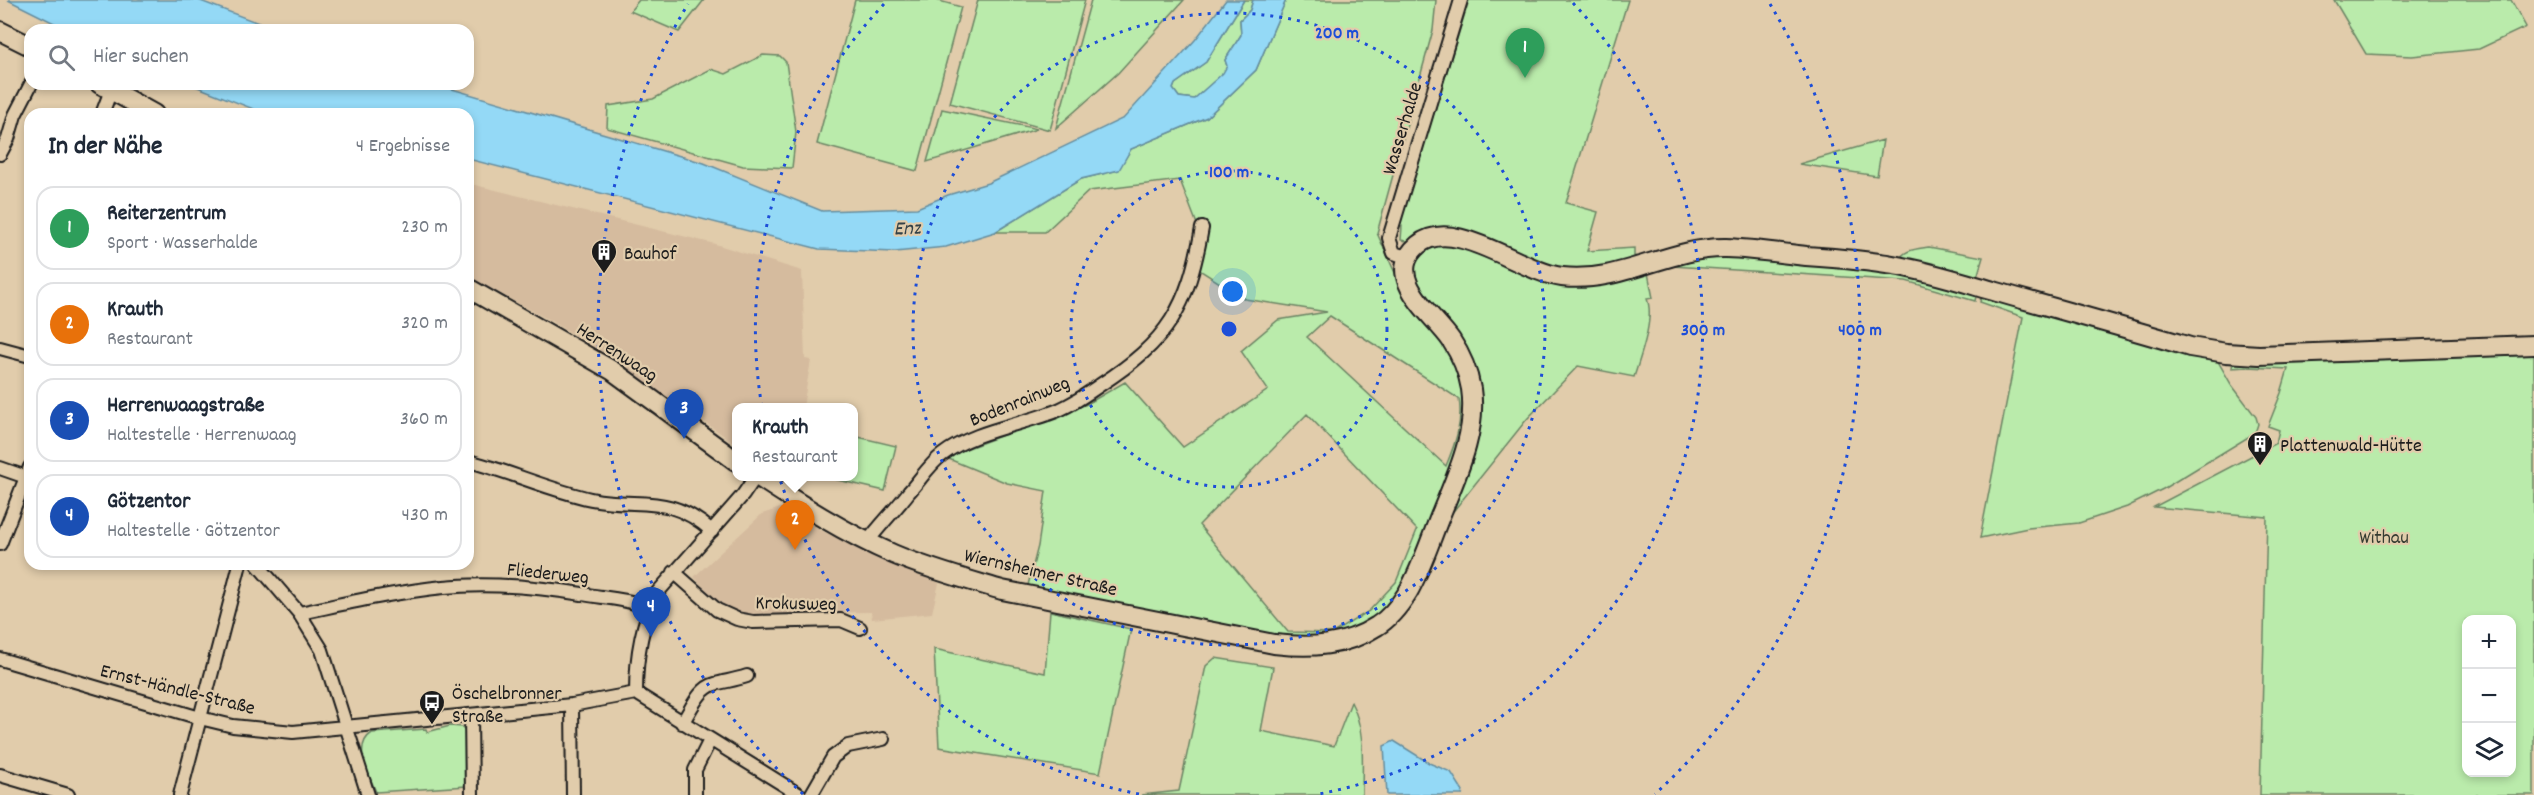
<!DOCTYPE html>
<html lang="de">
<head>
<meta charset="utf-8">
<style>
  body { margin:0; font-family:Dekko,sans-serif; background:#f2f2f3; color:#1f2937 }
  .controls { position:absolute; right:18px; bottom:18px; display:grid; overflow:hidden; border-radius:12px; box-shadow:0 3px 9px #0003 }
  .controls button { width:54px; height:54px; display:grid; place-items:center; padding:0; border:0; border-bottom:2px solid #e0e1e3; background:#fff; color:#1f2937; font:30px sans-serif }
  .you { position:absolute; left:1233px; top:292px; width:21px; height:21px; margin:-15px; border:4px solid #fff; border-radius:50%; background:#1a73e8; box-shadow:0 0 0 9px #1a73e833 }
  .badge { display:grid; place-items:center; width:39px; height:39px; border-radius:50%; background:#7c3aed; color:#fff; font-size:20px; font-weight:700 }
  .pin { position:absolute; translate:-50% -50px; filter:drop-shadow(0 2px 3px #0008) }
  .pin::after { content:''; position:absolute; top:32px; width:21px; height:18px; background:inherit; clip-path:polygon(0 0,100% 0,50% 100%) }
  .popup { position:absolute; left:732px; top:403px; width:126px; height:78px; box-sizing:border-box; display:grid; place-content:center; border-radius:12px; background:#fff; filter:drop-shadow(0 2px 4px #0005); font-size:20px; white-space:nowrap; color:#747a83 }
  .popup b { font-size:22px; color:#1f2937 }
  .popup::after { content:''; position:absolute; left:50%; top:100%; margin-left:-12px; border:12px solid transparent; border-top-color:#fff }
  .list { margin:0; padding:0; list-style:none }
  h2 { display:flex; justify-content:space-between; align-items:center; height:78px; margin:0; padding:0 24px; font-size:26px }
  h2 small { font-size:20px; font-weight:400; color:#747a83 }
  .list li { display:grid; grid-template-columns:39px 1fr auto; gap:18px; align-items:center; box-sizing:border-box; height:84px; margin:0 12px 12px; padding:0 12px; border:2px solid #e0e1e3; border-radius:18px }
  .list b { display:block; font-size:22px; white-space:nowrap }
  .list p { margin:0; font-size:20px; white-space:nowrap; color:#747a83 }
  .list em { font-size:20px; font-style:normal; color:#747a83 }
  .icon { flex:none; width:33px; height:33px; fill:none; stroke:currentColor; stroke-width:2; stroke-linecap:round; stroke-linejoin:round }
  .map { position:relative; flex:none; width:2534px; height:795px; overflow:hidden }
  .search { position:absolute; background:#fff; box-shadow:0 3px 9px #0003; left:24px; top:24px; width:450px; height:66px; display:flex; align-items:center; gap:15px; box-sizing:border-box; padding:0 21px; border-radius:18px; color:#747a83; font-size:22px }
  .panel { position:absolute; background:#fff; box-shadow:0 3px 9px #0003; left:24px; top:108px; width:450px; height:462px; border-radius:18px }
  .map>svg:first-child { display:block }
  .built { fill:#d5bb9e }
  .green { fill:#baebab; stroke:#6b8464; stroke-width:1.5; fill-rule:evenodd }
  .water { fill:#94d9f6; stroke:#648d9f; stroke-width:1.5 }
  .lines { fill:none; stroke-linecap:round; stroke-linejoin:round }
  .street-casing { stroke:#1c1c1c; stroke-width:16 }
  .secondary-casing { stroke:#1c1c1c; stroke-width:22 }
  .street { stroke:#e1ccab; stroke-width:12 }
  .secondary { stroke:#e1ccab; stroke-width:18 }
  .ring { fill:none; stroke:#1d4ed8; stroke-width:3; stroke-dasharray:3 6 }
  .labels { text-anchor:middle; stroke-width:4.5; stroke-linejoin:round; paint-order:stroke }
  .street-label { font-size:20px; fill:#1c1c1c; stroke:#e1ccab }
  .poi-label { font-size:20px; fill:#1c1c1c; stroke:#e1ccab; text-anchor:start }
  .park-label { font-size:20px; fill:#343b31; stroke:#e1ccab }
  .water-label { font-size:21px; font-style:italic; fill:#344248; stroke:#e1ccab }
  .centre { fill:#1d4ed8; stroke:#e1ccab; stroke-width:3 }
  .ring-label { font-size:18px; text-anchor:middle; font-weight:bold; fill:#1d4ed8; stroke:#e1ccab; stroke-width:4.5; stroke-linejoin:round; paint-order:stroke }
</style>
</head>
<body>
<div class="map">
<svg width="2534" height="795" viewBox="0 0 2534 795">
  <rect width="100%" height="100%" fill="#e1ccab"/>
  <filter id="ink" filterUnits="userSpaceOnUse"><feTurbulence type="fractalNoise" baseFrequency=".0167" numOctaves="2"/><feDisplacementMap in="SourceGraphic" scale="12" xChannelSelector="R" yChannelSelector="G"/><feConvolveMatrix kernelMatrix="1 2 1 2 8 2 1 2 1" color-interpolation-filters="sRGB"/></filter>
  <g filter="url(#ink)">
    <!-- built -->
    <path class="built" d="M471 184 715 244 802 271 805 359 811 360 803 407 736 408V444L609 356 551 321 468 276V190Z
      M783 507 820 530 910 572 939 583 932 613 872 619 871 612 738 614 717 601 694 577 762 514Z"/>
    <!-- green -->
    <path class="green" d="M639 0H704L679 32 630 11Z
      M855 0H936L961 7 917 171 817 144Z
      M978 0H1085L1050 130 950 103Z
      M1091 0H1184L1118 73 1056 128Z
      M1244 0H1253L1250 10 1240 20 1241 35 1225 60 1227 66 1224 73 1194 99 1179 97 1173 89 1175 84 1206 62Z
      M1286 0H1436L1433 30 1377 233 1400 284 1462 372 1466 425 1416 564 1390 607 1361 629 1305 642 1027 589 1038 546 1046 491 1007 483 944 457 1087 404 1125 382 1183 447 1268 390 1241 351 1278 320 1327 312 1245 299 1193 266 1200 232 1180 180 1089 191 1045 232H995L1081 179 1118 170 1131 149 1207 117 1256 70ZM1330 316 1459 399C1463 423 1455 444 1446 466L1307 337ZM1307 414 1417 530 1396 582 1369 611 1333 633 1288 632 1199 525Z
      M1469 0H1628L1566 203 1598 212 1587 251 1634 248V256L1641 257 1639 260 1572 272 1430 230 1415 236 1412 242 1401 240 1402 226 1395 224 1416 154 1421 155Z
      M2334 0H2511L2526 27 2479 49 2412 56 2366 54Z
      M763 55 780 56 786 62 796 132 792 168 743 166 607 128 608 106 653 99 711 69 726 74Z
      M942 109 1037 129 927 162Z
      M1883 140 1877 176 1799 164Z
      M1461 244 1544 278 1710 253 1848 264 1977 291 1975 301 1906 281 1672 266 1647 268 1653 298 1647 299C1655 318 1640 358 1634 377L1578 366 1527 419 1439 529 1476 409 1413 274C1418 245 1436 245 1461 244Z
      M1929 247 1983 257 1978 274 1971 278 1898 262C1903 249 1917 249 1929 247Z
      M1982 293 2216 358 2231 384 2256 417 2258 424 2255 433 2163 489 2127 507 2079 523 2028 528 1980 538 2023 317 1980 302Z
      M2534 350V795H2260L2267 517 2154 507 2276 443 2279 430 2268 426 2281 393 2288 369 2248 367 2232 368 2233 362ZM2466 620H2512V772H2466Z
      M854 436 896 446 885 491 825 477 854 476Z
      M1050 611 1131 629 1100 773 939 747 934 649 1045 673Z
      M1215 658 1273 667 1261 731 1334 746 1351 702C1366 730 1362 764 1362 795H1141L1179 791 1206 666Z
      M450 726 462 727 466 731 467 786 376 792C369 774 352 746 372 733L426 729 427 732Z"/>
    <!-- water -->
    <path class="water" d="M8 0H198L277 30H68Z
      M1226 0H1244L1206 62 1175 84 1173 89 1179 97 1194 99 1223 73 1227 66 1225 60 1241 35 1240 20 1250 10 1253 0H1286L1256 70 1207 117 1131 149 1119 170 1081 179 995 232 946 247 895 252 819 249 468 159V114H266L190 84H435L704 163 822 211 917 208 948 195 988 183 1124 118 1195 40Z
      M1394 741 1429 763 1451 772 1463 791 1462 795H1387L1384 746Z"/>
    <g class="lines">
      <defs>
        <path id="street" d="M102 114 111 90
          M0 154 8 139 15 115 31 84
          M1409 258 1394 253 1389 238 1461 0
          M0 348 30 356
          M468 461C509 471 549 490 591 499 640 509 668 492 712 531
          M0 468 26 477
          M868 541C881 524 896 509 909 492 920 480 929 465 942 455 972 432 1014 426 1048 414 1067 408 1084 396 1100 385 1168 341 1188 308 1202 228
          M0 544 30 467
          M257 564 299 613 322 650 368 795
          M674 572 717 610 737 619 753 622 841 620 860 628
          M299 613C348 603 395 592 444 587 490 582 537 587 582 594 604 598 629 599 649 608
          M0 659 200 718 233 726 293 732 572 705 636 693
          M636 693C636 659 641 624 657 593L743 495 756 476
          M636 693 800 795
          M572 705 573 795
          M471 715 472 795
          M682 723C691 710 699 688 715 684 726 681 735 680 747 676
          M0 775 68 795
          M180 795 240 564
          M695 795V770L710 740
          M811 795 833 757 848 746 883 739"/>
        <path id="secondary" d="M0 31 30 46
          M100 84 154 114
          M468 288 613 371 736 461
          M757 476C801 505 845 533 893 554 928 569 965 579 1002 590L1274 644C1310 648 1345 647 1377 626 1390 618 1400 605 1408 592 1420 571 1428 547 1437 524 1453 482 1478 436 1471 389 1468 371 1461 355 1451 340 1434 315 1381 277 1418 245 1454 215 1520 272 1562 277 1620 284 1669 247 1726 248 1753 249 1779 253 1806 256 1835 258 1864 260 1893 265 1928 271 1962 282 1997 292 2061 310 2126 328 2190 347L2226 353 2259 355 2534 345"/>
      </defs>
      <!-- street casing -->
      <use href="#street" class="street-casing"/>
      <!-- secondary casing -->
      <use href="#secondary" class="secondary-casing"/>
      <!-- street -->
      <use href="#street" class="street"/>
      <!-- secondary -->
      <use href="#secondary" class="secondary"/>
    </g>
  </g>
  <!-- distance rings -->
  <g class="ring">
    <circle cx="1229" cy="329" r="158"/>
    <circle cx="1229" cy="329" r="316"/>
    <path d="M1139 794A474 474 0 0 1 885 3M1573 3A474 474 0 0 1 1319 794"/>
    <path d="M803 794A631 631 0 0 1 688 4M1770 4A631 631 0 0 1 1655 794"/>
  </g>
  <!-- icons -->
  <defs>
    <symbol id="building-pin" viewBox="-11 -11 22 30"><path d="M0 17L-7.5 6A9.5 9.5 0 1 1 7.5 6Z" fill="#1c1c1c" stroke="#e1ccab"/><path d="M-4-6H4V6H1V3H-1V6H-4ZM-2.5-4.3h1.7v1.8h-1.7ZM.8-4.3h1.7v1.8H.8ZM-2.5-1h1.7V.8h-1.7ZM.8-1h1.7V.8H.8Z" fill="#fff"/></symbol>
    <symbol id="bus-pin" viewBox="-11 -11 22 30"><path d="M0 17L-7.5 6A9.5 9.5 0 1 1 7.5 6Z" fill="#1c1c1c" stroke="#e1ccab"/><path d="M-5-6H5V4H4V6H2V4H-2V6H-4V4H-5ZM-3.5-4V0h7V-4ZM-3.5 1.2v1.5H-2V1.2ZM2 1.2v1.5H3.5V1.2Z" fill="#fff"/></symbol>
  </defs>
  <g fill-rule="evenodd">
    <use href="#building-pin" x="589" y="237" width="30" height="40"/>
    <use href="#building-pin" x="2245" y="429" width="30" height="40"/>
    <use href="#bus-pin" x="417" y="688" width="30" height="40"/>
  </g>
  <g class="labels">
    <!-- street labels -->
    <g class="street-label">
      <text transform="translate(1401 128) rotate(-73)" y="7">Wasserhalde</text>
      <text transform="translate(618 351) rotate(33)" y="7">Herrenwaag</text>
      <text transform="translate(1019 400) rotate(-22)" y="7">Bodenrainweg</text>
      <text transform="translate(1041 571) rotate(13)" y="7">Wiernsheimer Straße</text>
      <text transform="translate(548 572) rotate(6)" y="7">Fliederweg</text>
      <text transform="translate(796 602) rotate(1)" y="7">Krokusweg</text>
      <text transform="translate(178 688) rotate(14)" y="7">Ernst-Händle-Straße</text>
    </g>
    <!-- poi labels -->
    <g class="poi-label">
      <text x="624" y="259">Bauhof</text>
      <text x="2280" y="451">Plattenwald-Hütte</text>
      <text x="452" y="699">Öschelbronner<tspan x="452" dy="23">Straße</tspan></text>
    </g>
    <!-- park labels -->
    <g class="park-label">
      <text x="2384" y="543">Withau</text>
    </g>
    <!-- water labels -->
    <g class="water-label">
      <text transform="translate(907 227) rotate(-2)" y="7">Enz</text>
    </g>
  </g>
  <circle cx="1229" cy="329" r="9" class="centre"/>
  <g class="ring-label">
    <text x="1337" y="38">200 m</text>
    <text x="1229" y="177">100 m</text>
    <text x="1703" y="335">300 m</text>
    <text x="1860" y="335">400 m</text>
  </g>
</svg>
<div class="controls">
<button>+</button>
<button>−</button>
<button><svg class="icon" aria-label="layers" viewBox="0 0 24 24"><path d="M12 4l9 5-9 5-9-5zM3 14l9 5 9-5"/></svg></button>
</div>
<div class="you"></div>
<div class="pin badge" style="left:1525px;top:78px;background:#2e9e5b">1</div>
<div class="pin badge" style="left:795px;top:550px;background:#e8710a">2</div>
<div class="popup"><b>Krauth</b>Restaurant</div>
<div class="pin badge" style="left:684px;top:439px;background:#1a4fb4">3</div>
<div class="pin badge" style="left:651px;top:637px;background:#1a4fb4">4</div>
<div class="search"><svg class="icon" aria-label="search" viewBox="0 0 24 24"><circle cx="10" cy="10" r="6"/><path d="M15 15l6 6"/></svg>Hier suchen</div>
<section class="panel">
<h2>In der Nähe<small>4 Ergebnisse</small></h2>
<ul class="list">
<li><span class="badge" style="background:#2e9e5b">1</span><div><b>Reiterzentrum</b><p>Sport · Wasserhalde</p></div><em>230 m</em></li>
<li><span class="badge" style="background:#e8710a">2</span><div><b>Krauth</b><p>Restaurant</p></div><em>320 m</em></li>
<li><span class="badge" style="background:#1a4fb4">3</span><div><b>Herrenwaagstraße</b><p>Haltestelle · Herrenwaag</p></div><em>360 m</em></li>
<li><span class="badge" style="background:#1a4fb4">4</span><div><b>Götzentor</b><p>Haltestelle · Götzentor</p></div><em>430 m</em></li>
</ul>
</section>
</div>
</body>
</html>
